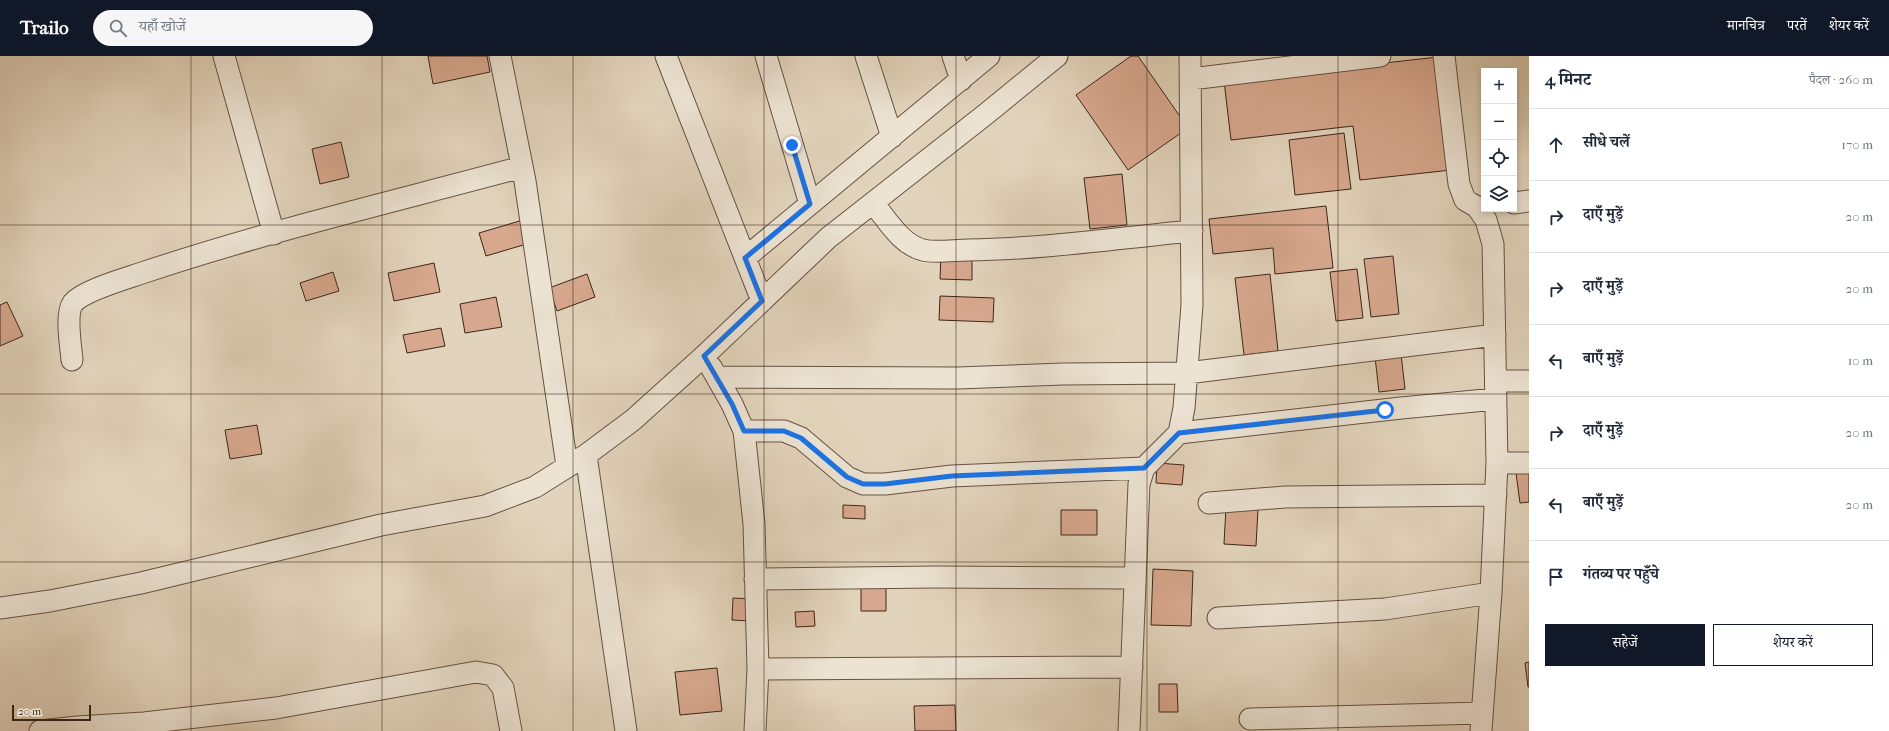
<!DOCTYPE html>
<html lang="hi">
<head>
<meta charset="utf-8">
<style>
  body { margin:0; font-family:"IM FELL French Canon","Noto Serif Devanagari",serif; background:#f6f6f7; color:#1f2937 }
  .controls { position:absolute; right:12px; top:12px; display:grid; overflow:hidden; border-radius:0px; box-shadow:0 2px 6px #0003 }
  .controls button { width:36px; height:36px; display:grid; place-items:center; padding:0; border:0; border-bottom:1px solid #e0e1e3; background:#fff; color:#1f2937; font:20px sans-serif }
  .scale { position:absolute; left:12px; bottom:10px; width:79px; box-sizing:border-box; padding-left:4px; border:2px solid #3c2618; border-top:0; font-size:11px; line-height:14px; white-space:nowrap; color:#3c2618; -webkit-text-stroke:3px #ece3d3; paint-order:stroke }
  .stop { position:absolute; width:12px; height:12px; margin:-9px; border:3px solid #1a73e8; border-radius:50%; background:#fff }
  .stop.end { background:#1a73e8; border-color:#fff; box-shadow:0 1px 4px #0008 }
  .list { margin:0; padding:0; list-style:none }
  h2 { display:flex; justify-content:space-between; align-items:center; height:52px; margin:0; padding:0 16px; font-size:17px }
  h2 small { font-size:13px; font-weight:400; color:#747a83 }
  .list li { display:grid; grid-template-columns:26px 1fr auto; gap:12px; align-items:center; box-sizing:border-box; height:72px; padding:0 16px; border-top:1px solid #e0e1e3 }
  .list b { display:block; font-size:15px; white-space:nowrap }
  .list em { font-size:13px; font-style:normal; color:#747a83 }
  .actions { display:flex; gap:8px; padding:12px 16px }
  .actions a { flex:1; padding:9px 0; border:1px solid #111827; border-radius:0px; text-align:center; font-size:14px; color:#111827 }
  .actions .main { background:#111827; color:#fff }
  .icon { flex:none; width:22px; height:22px; fill:none; stroke:currentColor; stroke-width:2; stroke-linecap:round; stroke-linejoin:round }
  .map { position:relative; flex:none; width:1529px; height:675px; overflow:hidden }
  header { display:flex; align-items:center; gap:24px; box-sizing:border-box; height:56px; padding:0 20px; background:#111827; color:#fff }
  header strong { font-size:19px }
  nav { display:flex; gap:22px; margin-inline-start:auto; font-size:14px }
  .search { width:280px; height:36px; background:#f6f6f7; display:flex; align-items:center; gap:10px; box-sizing:border-box; padding:0 14px; border-radius:22px; color:#747a83; font-size:15px }
  main { display:flex }
  aside { flex:1; background:#fff }
  .map>svg:first-child { display:block }
  .building { fill:#d8a88e; stroke:#3c2618 }
  .lines { fill:none; stroke-linecap:round; stroke-linejoin:round }
  .minor-casing { stroke:#665241; stroke-width:23 }
  .minor { stroke:#ece3d3; stroke-width:21 }
  .route { stroke:#1a73e8; stroke-width:5 }
  .grid { fill:none; stroke:#3c2618; stroke-width:1; stroke-opacity:0.55 }
</style>
</head>
<body>
<header>
<strong>Trailo</strong>
<div class="search"><svg class="icon" aria-label="search" viewBox="0 0 24 24"><circle cx="10" cy="10" r="6"/><path d="M15 15l6 6"/></svg>यहाँ खोजें</div>
<nav><a>मानचित्र</a><a>परतें</a><a>शेयर करें</a></nav>
</header>
<main>
<div class="map">
<svg width="1529" height="675" viewBox="0 0 1529 675">
  <rect width="100%" height="100%" fill="#e2d4bc"/>
  <filter id="stains"><feTurbulence type="fractalNoise" baseFrequency=".005" numOctaves="4"/><feColorMatrix values="0 0 0 0 .2 0 0 0 0 .09 0 0 0 0 .02 0 0 0 .5 -.17"/></filter>
  <radialGradient id="worn" r=".72"><stop offset=".6" stop-color="#630" stop-opacity="0"/><stop offset="1" stop-color="#630" stop-opacity=".3"/></radialGradient>
  <!-- building -->
  <path class="building" d="M428 0H487L490 16 433 28Z
    M1131 0H1138L1188 72 1128 114 1076 39Z
    M1438 1 1451 114 1360 124 1353 70 1231 84 1224 25Z
    M1344 77 1351 133 1295 139 1289 84Z
    M341 86 349 121 320 128 312 93Z
    M1122 118 1127 169 1090 173 1084 122Z
    M1326 150 1333 212 1275 218 1273 192 1213 198 1209 163Z
    M523 164 530 187 486 200 479 177Z
    M941 197 972 198V224L940 223Z
    M1393 200 1399 258 1371 261 1364 203Z
    M434 207 440 236 394 245 388 217Z
    M1357 213 1363 262 1336 265 1330 216Z
    M333 216 339 235 306 245 300 227Z
    M587 218 595 241 557 255 549 232Z
    M1270 218 1278 295 1244 299 1235 222Z
    M940 240 994 242 993 266 939 264Z
    M496 241 502 271 465 277 460 248Z
    M7 246 23 280 0 290V249Z
    M441 272 445 290 407 297 403 279Z
    M1401 298 1405 333 1379 336 1375 301Z
    M257 369 262 398 230 403 225 374Z
    M1157 407 1184 409 1182 429 1156 427Z
    M1529 416V446L1520 447 1516 417Z
    M843 449 865 450V463L843 462Z
    M1226 451 1258 453 1256 490 1224 488Z
    M1061 454H1097V479H1061Z
    M1153 513 1193 515 1191 570 1151 569Z
    M861 527H886V555H861Z
    M733 542 752 543 750 565 732 564Z
    M814 555 815 570 796 571 795 556Z
    M1529 606V631H1528L1525 607Z
    M717 612 722 655 680 659 675 616Z
    M1159 628H1177L1178 656H1159Z
    M955 649 956 675H915L914 650Z"/>
  <g class="lines">
    <defs>
      <path id="minor" d="M224 0 274 178
        M500 0 525 125 567 410
        M666 0 762 245
        M766 0 810 148
        M866 0 892 81
        M953 0 961 24
        M1444 0 1459 128 1465 144 1477 151 1486 164 1493 188 1497 407 1491 537 1481 675
        M1191 23 1380 0
        M873 147C886 162 901 189 923 194 934 197 955 194 968 194 1043 193 1118 182 1192 175
        M1514 147 1529 145
        M745 202 989 0
        M72 304C71 291 65 258 73 247 84 234 128 222 145 216 268 175 396 145 522 111
        M711 311 732 348 744 375 754 468 758 613 755 675
        M717 321 958 322 1063 318 1187 317 1495 279
        M1496 325H1529
        M744 375H784L801 382 847 421 863 428H885L952 420 1144 412
        M1179 377 1401 352 1496 343
        M586 399 626 675
        M1497 407H1529
        M1209 447 1285 441 1496 439
        M755 523 935 521 1135 522
        M0 552 50 545 141 527 381 469 485 450 535 431 586 399 633 364 704 300 828 182 986 58 1057 0
        M1218 562 1385 553 1491 537
        M758 613 1132 611
        M1250 663 1482 657
        M40 675 77 671 144 667 276 652 476 616 493 619 503 632 511 675
        M1129 675 1139 428 1144 412 1179 377 1184 352 1192 249 1190 0"/>
    </defs>
    <!-- minor casing -->
    <use href="#minor" class="minor-casing"/>
    <!-- minor -->
    <use href="#minor" class="minor"/>
  </g>
  <g class="lines">
    <!-- route -->
    <path class="route" d="M792 89 810 148 745 202 762 245 704 300 732 348 744 375H784L801 382 847 421 863 428H885L952 420 1144 412 1179 377 1385 354"/>
  </g>
  <!-- grid -->
  <path class="grid" d="M191 0V675M382 0V675M573 0V675M764 0V675M956 0V675M1147 0V675M1338 0V675M0 169H1529M0 338H1529M0 506H1529"/>
  <rect width="100%" height="100%" filter="url(#stains)"/>
  <rect width="100%" height="100%" fill="url(#worn)"/>
</svg>
<div class="controls">
<button>+</button>
<button>−</button>
<button><svg class="icon" aria-label="locate" viewBox="0 0 24 24"><circle cx="12" cy="12" r="6"/><path d="M12 2v4M12 18v4M2 12h4M18 12h4"/></svg></button>
<button><svg class="icon" aria-label="layers" viewBox="0 0 24 24"><path d="M12 4l9 5-9 5-9-5zM3 14l9 5 9-5"/></svg></button>
</div>
<div class="scale">20 m</div>
<div class="stop" style="left:1385px;top:354px"></div>
<div class="stop end" style="left:792px;top:89px"></div>
</div>
<aside>
<h2>4 मिनट<small>पैदल · 260 m</small></h2>
<ul class="list">
<li><svg class="icon" aria-label="ahead" viewBox="0 0 24 24"><path d="M12 20V5M6 11l6-6 6 6"/></svg><div><b>सीधे चलें</b></div><em>170 m</em></li>
<li><svg class="icon" aria-label="right" viewBox="0 0 24 24"><path d="M7 20v-9h11M14 6l5 5-5 5"/></svg><div><b>दाएँ मुड़ें</b></div><em>20 m</em></li>
<li><svg class="icon" aria-label="right" viewBox="0 0 24 24"><path d="M7 20v-9h11M14 6l5 5-5 5"/></svg><div><b>दाएँ मुड़ें</b></div><em>20 m</em></li>
<li><svg class="icon" aria-label="left" viewBox="0 0 24 24"><path d="M17 20v-9H6M10 6l-5 5 5 5"/></svg><div><b>बाएँ मुड़ें</b></div><em>10 m</em></li>
<li><svg class="icon" aria-label="right" viewBox="0 0 24 24"><path d="M7 20v-9h11M14 6l5 5-5 5"/></svg><div><b>दाएँ मुड़ें</b></div><em>20 m</em></li>
<li><svg class="icon" aria-label="left" viewBox="0 0 24 24"><path d="M17 20v-9H6M10 6l-5 5 5 5"/></svg><div><b>बाएँ मुड़ें</b></div><em>20 m</em></li>
<li><svg class="icon" aria-label="arrive" viewBox="0 0 24 24"><path d="M6 21V4h12l-3 4 3 4H6"/></svg><div><b>गंतव्य पर पहुँचे</b></div></li>
</ul>
<div class="actions"><a class="main">सहेजें</a><a>शेयर करें</a></div>
</aside>
</main>
</body>
</html>
